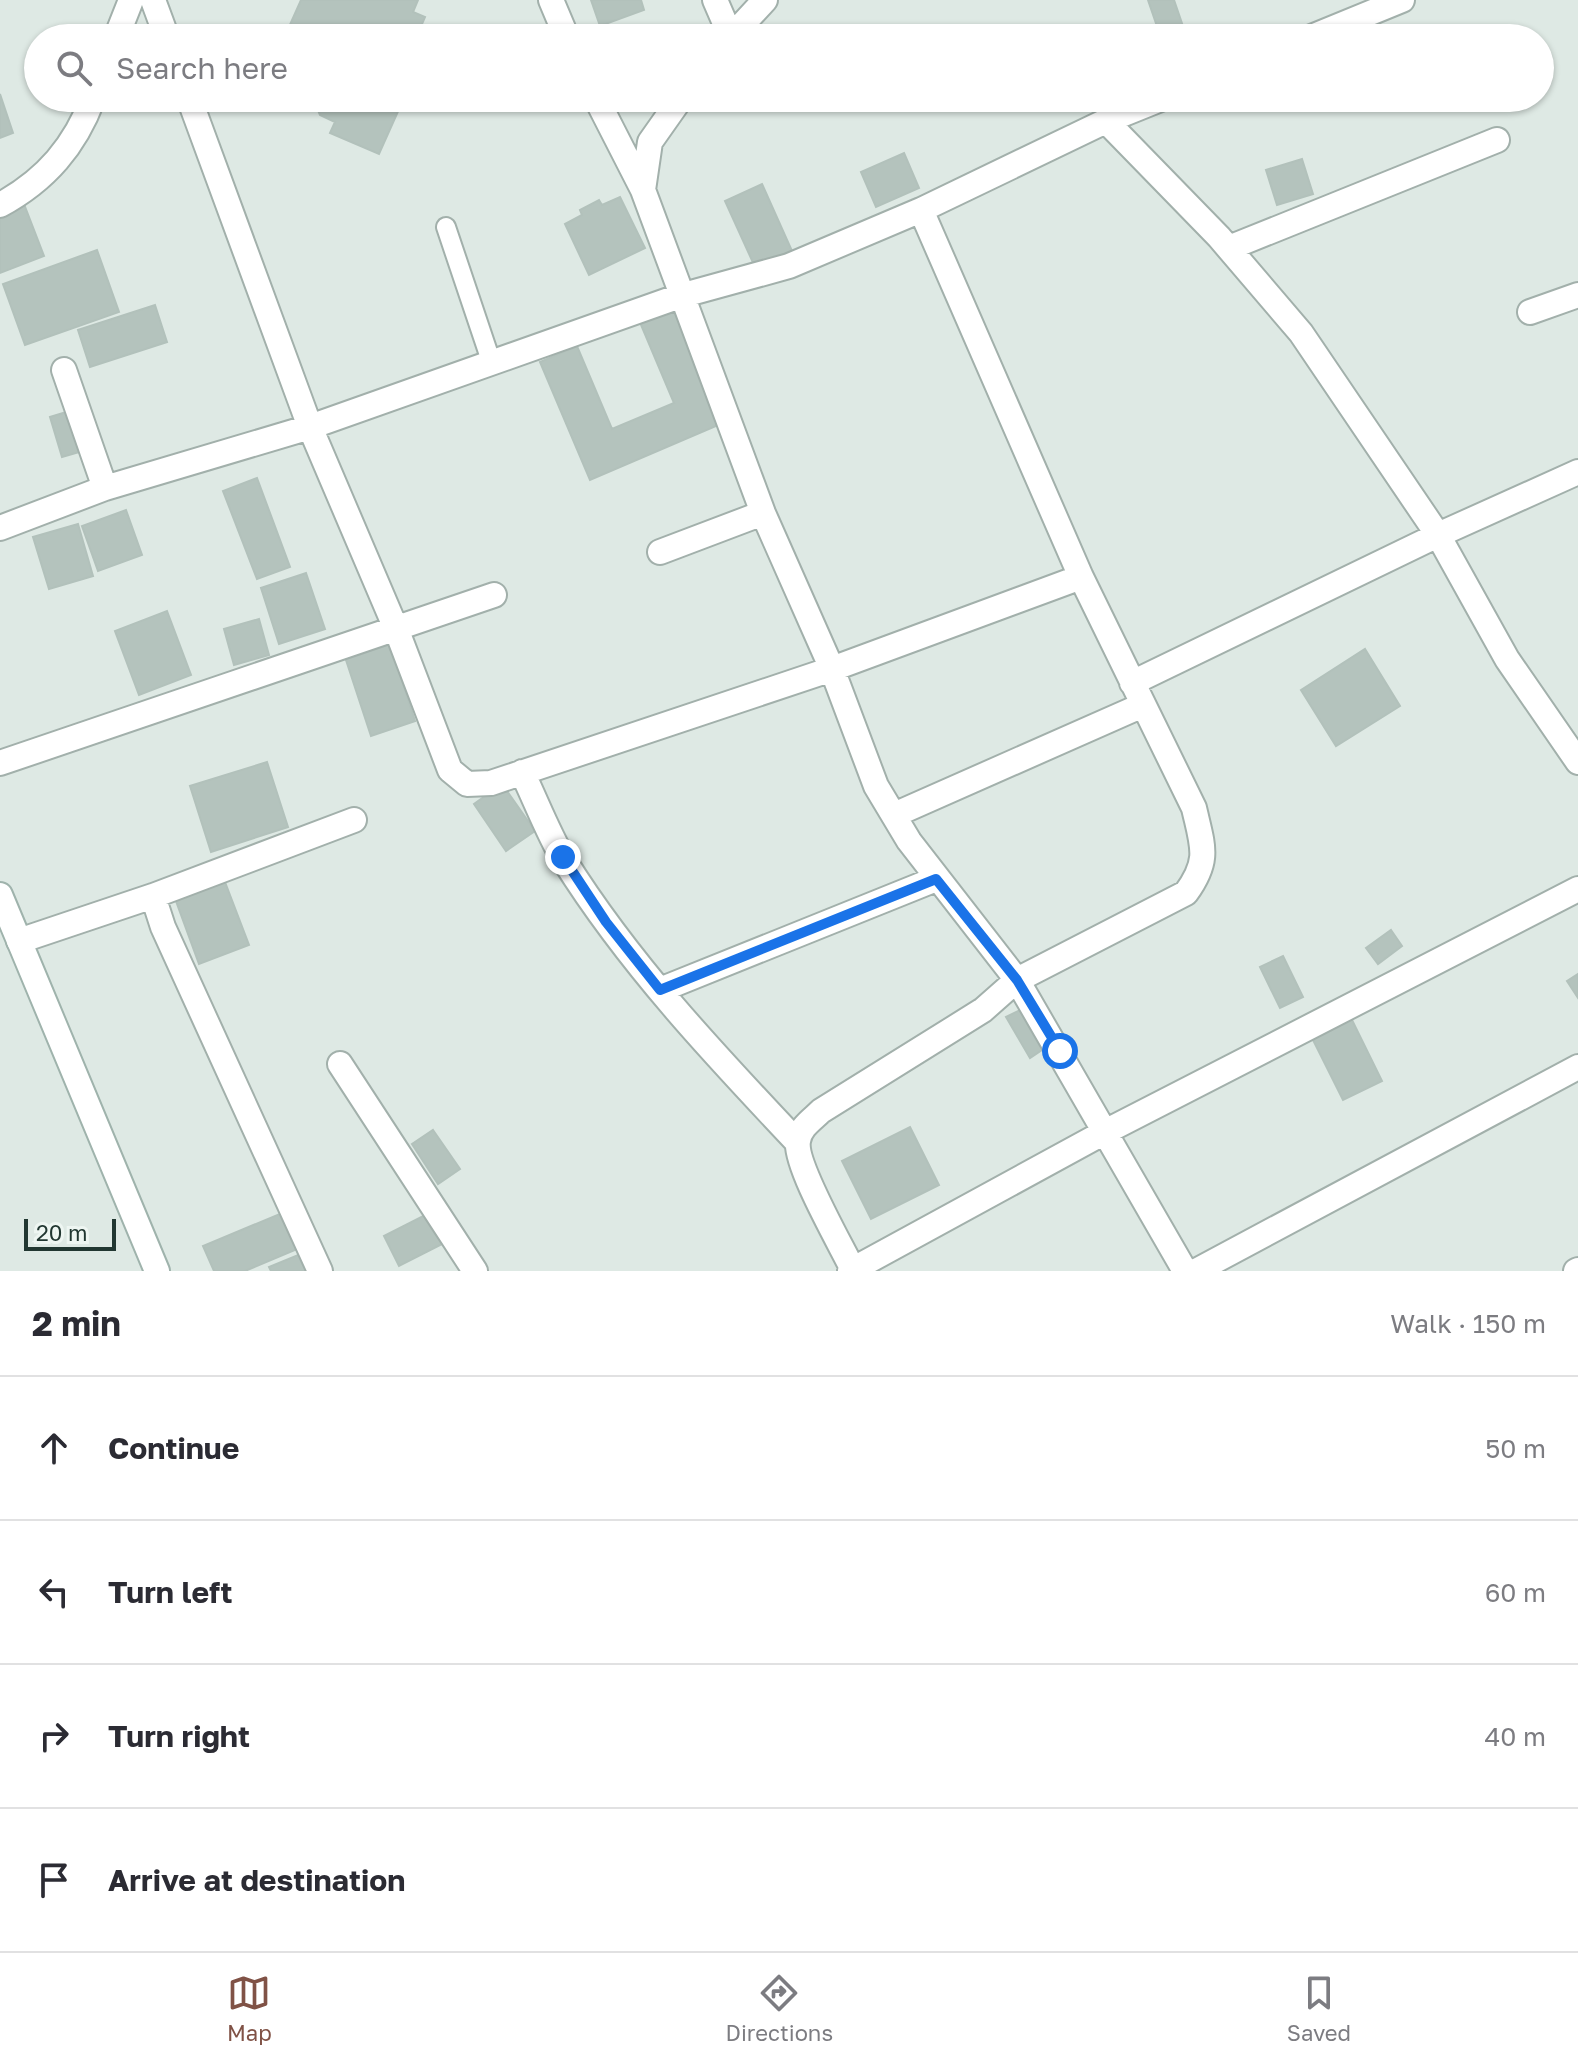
<!DOCTYPE html>
<html lang="en">
<head>
<meta charset="utf-8">
<style>
  body { margin:0; font-family:"Golos Text",sans-serif; background:#f7f7f7; color:#2b2b33 }
  .scale { position:absolute; left:24px; bottom:20px; width:92px; box-sizing:border-box; padding-left:8px; border:4px solid #213731; border-top:0; font-size:22px; line-height:28px; white-space:nowrap; color:#213731; -webkit-text-stroke:6px #eef6f2; paint-order:stroke }
  .stop { position:absolute; width:24px; height:24px; margin:-18px; border:6px solid #1a73e8; border-radius:50%; background:#fff }
  .stop.end { background:#1a73e8; border-color:#fff; box-shadow:0 2px 8px #0008 }
  .list { margin:0; padding:0; list-style:none }
  h2 { display:flex; justify-content:space-between; align-items:center; height:104px; margin:0; padding:0 32px; font-size:34px }
  h2 small { font-size:26px; font-weight:400; color:#7c7c81 }
  .list li { display:grid; grid-template-columns:52px 1fr auto; gap:24px; align-items:center; box-sizing:border-box; height:144px; padding:0 32px; border-top:2px solid #e1e1e2 }
  .list b { display:block; font-size:30px; white-space:nowrap }
  .list em { font-size:26px; font-style:normal; color:#7c7c81 }
  .icon { flex:none; width:44px; height:44px; fill:none; stroke:currentColor; stroke-width:2; stroke-linecap:round; stroke-linejoin:round }
  .map { position:relative; flex:none; width:1578px; height:1271px; overflow:hidden }
  .search { position:absolute; background:#fff; box-shadow:0 2px 6px #0004; left:24px; right:24px; top:24px; height:88px; display:flex; align-items:center; gap:20px; box-sizing:border-box; padding:0 28px; border-radius:44px; color:#7c7c81; font-size:30px }
  .sheet { height:680px; background:#fff }
  nav { display:flex; justify-content:space-around; align-items:center; box-sizing:border-box; height:112px; border-top:2px solid #e1e1e2; background:#fff; font-size:22px; color:#7c7c81 }
  nav a { display:grid; justify-items:center; gap:4px }
  nav .on { color:#805246 }
  .map>svg:first-child { display:block }
  .building { fill:#b4c3bd; stroke:#b2c1bb; stroke-width:2 }
  .lines { fill:none; stroke-linecap:round; stroke-linejoin:round }
  .lane-casing { stroke:#a2b0ab; stroke-width:22 }
  .street-casing { stroke:#a2b0ab; stroke-width:28 }
  .secondary-casing { stroke:#9fb3ac; stroke-width:28 }
  .lane { stroke:#fff; stroke-width:18 }
  .street { stroke:#fff; stroke-width:24 }
  .secondary { stroke:#fff; stroke-width:24 }
  .route { stroke:#1a73e8; stroke-width:10 }
</style>
</head>
<body>
<div class="map">
<svg width="1578" height="1271" viewBox="0 0 1578 1271">
  <rect width="100%" height="100%" fill="#dee9e4"/>
  <!-- building -->
  <path class="building" d="M301 0H418L413 12 425 17 416 38H297L300 31 289 27Z
    M591 0H641L644 10 600 26Z
    M1148 0H1174L1187 38H1161Z
    M0 94 13 133 0 138Z
    M313 98H362L379 105 382 98H404L379 154 330 133 335 122 320 115Z
    M904 153 919 188 876 207 861 172Z
    M1302 159 1313 194 1277 205 1266 170Z
    M762 184 792 251 755 267 725 201Z
    M620 197 645 248 589 275 565 224 582 215 580 210 599 200 602 205Z
    M24 204 44 256 0 273V213Z
    M97 250 119 312 25 345 3 284Z
    M155 305 167 342 90 367 78 330Z
    M673 306 723 423 590 480 540 362 577 346 612 429 674 403 639 320Z
    M73 410 86 450 62 457 50 417Z
    M257 478 290 567 257 579 223 491Z
    M126 510 142 555 98 571 82 526Z
    M78 524 93 576 49 589 33 537Z
    M306 573 325 629 279 644 261 588Z
    M167 611 191 675 139 695 115 631Z
    M259 619 269 655 234 665 224 629Z
    M390 643 415 721 371 736 345 657Z
    M1365 649 1400 706 1336 746 1301 690Z
    M267 762 288 827 211 852 190 786Z
    M502 784 535 831 506 851 474 804Z
    M225 882 249 945 199 964 176 901Z
    M1391 930 1402 946 1378 964 1366 948Z
    M1283 956 1303 997 1280 1008 1260 967Z
    M1578 974V998L1567 981Z
    M1022 1009 1045 1048 1030 1058 1006 1017Z
    M1351 1018 1382 1081 1343 1100 1312 1038Z
    M910 1127 939 1185 871 1219 842 1161Z
    M433 1130 460 1169 438 1184 412 1144Z
    M287 1211 302 1247 245 1271H214L203 1246Z
    M431 1212 446 1242 399 1266 384 1236Z
    M303 1253 310 1271H271L269 1267Z"/>
  <g class="lines">
    <defs>
      <path id="lane" d="M446 227 491 361"/>
      <path id="street" d="M153 0 167 38
        M551 0 567 38
        M715 0 731 37
        M116 38 131 0
        M730 38 765 0
        M1309 38 1402 0
        M189 98 310 427 397 631 450 770 467 784 491 783 832 669 1081 577
        M596 98 643 190 763 513 832 669 876 786 909 841 1017 980 1185 1271
        M1106 121 1163 98
        M643 190 650 142 681 98
        M0 205C46 180 75 146 93 98
        M1229 248 1497 140
        M1530 312 1578 295
        M64 370 105 488
        M0 528 105 488 310 427 680 296 789 266 921 210 1106 121 1219 237 1301 333 1438 535 1507 659 1578 762
        M660 552 763 513
        M1132 683 1438 535 1578 472
        M0 763 494 595
        M522 772C536 801 548 833 564 860 629 964 714 1054 797 1142
        M894 815 1143 705
        M153 896 163 927 320 1271
        M19 941 153 896 354 820
        M660 990 936 879
        M340 1064 475 1271
        M853 1270C841 1245 794 1164 798 1141 800 1127 812 1120 821 1111L983 1010 1017 980 1186 893C1210 860 1203 847 1194 808L1081 577 921 210
        M850 1271 1103 1133 1578 889
        M1196 1271 1578 1067
        M1576 1271 1578 1270"/>
      <path id="secondary" d="M0 895 157 1271"/>
    </defs>
    <!-- lane casing -->
    <use href="#lane" class="lane-casing"/>
    <!-- street casing -->
    <use href="#street" class="street-casing"/>
    <!-- secondary casing -->
    <use href="#secondary" class="secondary-casing"/>
    <!-- lane -->
    <use href="#lane" class="lane"/>
    <!-- street -->
    <use href="#street" class="street"/>
    <!-- secondary -->
    <use href="#secondary" class="secondary"/>
  </g>
  <g class="lines">
    <!-- route -->
    <path class="route" d="M563 857 606 922 660 990 936 879 1017 980 1060 1051"/>
  </g>
</svg>
<div class="scale">20 m</div>
<div class="stop" style="left:1060px;top:1051px"></div>
<div class="stop end" style="left:563px;top:857px"></div>
<div class="search"><svg class="icon" aria-label="search" viewBox="0 0 24 24"><circle cx="10" cy="10" r="6"/><path d="M15 15l6 6"/></svg>Search here</div>
</div>
<section class="sheet">
<h2>2 min<small>Walk · 150 m</small></h2>
<ul class="list">
<li><svg class="icon" aria-label="ahead" viewBox="0 0 24 24"><path d="M12 20V5M6 11l6-6 6 6"/></svg><div><b>Continue</b></div><em>50 m</em></li>
<li><svg class="icon" aria-label="left" viewBox="0 0 24 24"><path d="M17 20v-9H6M10 6l-5 5 5 5"/></svg><div><b>Turn left</b></div><em>60 m</em></li>
<li><svg class="icon" aria-label="right" viewBox="0 0 24 24"><path d="M7 20v-9h11M14 6l5 5-5 5"/></svg><div><b>Turn right</b></div><em>40 m</em></li>
<li><svg class="icon" aria-label="arrive" viewBox="0 0 24 24"><path d="M6 21V4h12l-3 4 3 4H6"/></svg><div><b>Arrive at destination</b></div></li>
</ul>
</section>
<nav>
<a class="on"><svg class="icon" aria-label="map" viewBox="0 0 24 24"><path d="M3 6l6-2 6 2 6-2v14l-6 2-6-2-6 2zM9 4v14M15 6v14"/></svg>Map</a>
<a><svg class="icon" aria-label="directions" viewBox="0 0 24 24"><path d="M12 3l9 9-9 9-9-9zM9 14v-3h6M13 9l2 2-2 2"/></svg>Directions</a>
<a><svg class="icon" aria-label="saved" viewBox="0 0 24 24"><path d="M7 4h10v16l-5-4-5 4z"/></svg>Saved</a>
</nav>
</body>
</html>
